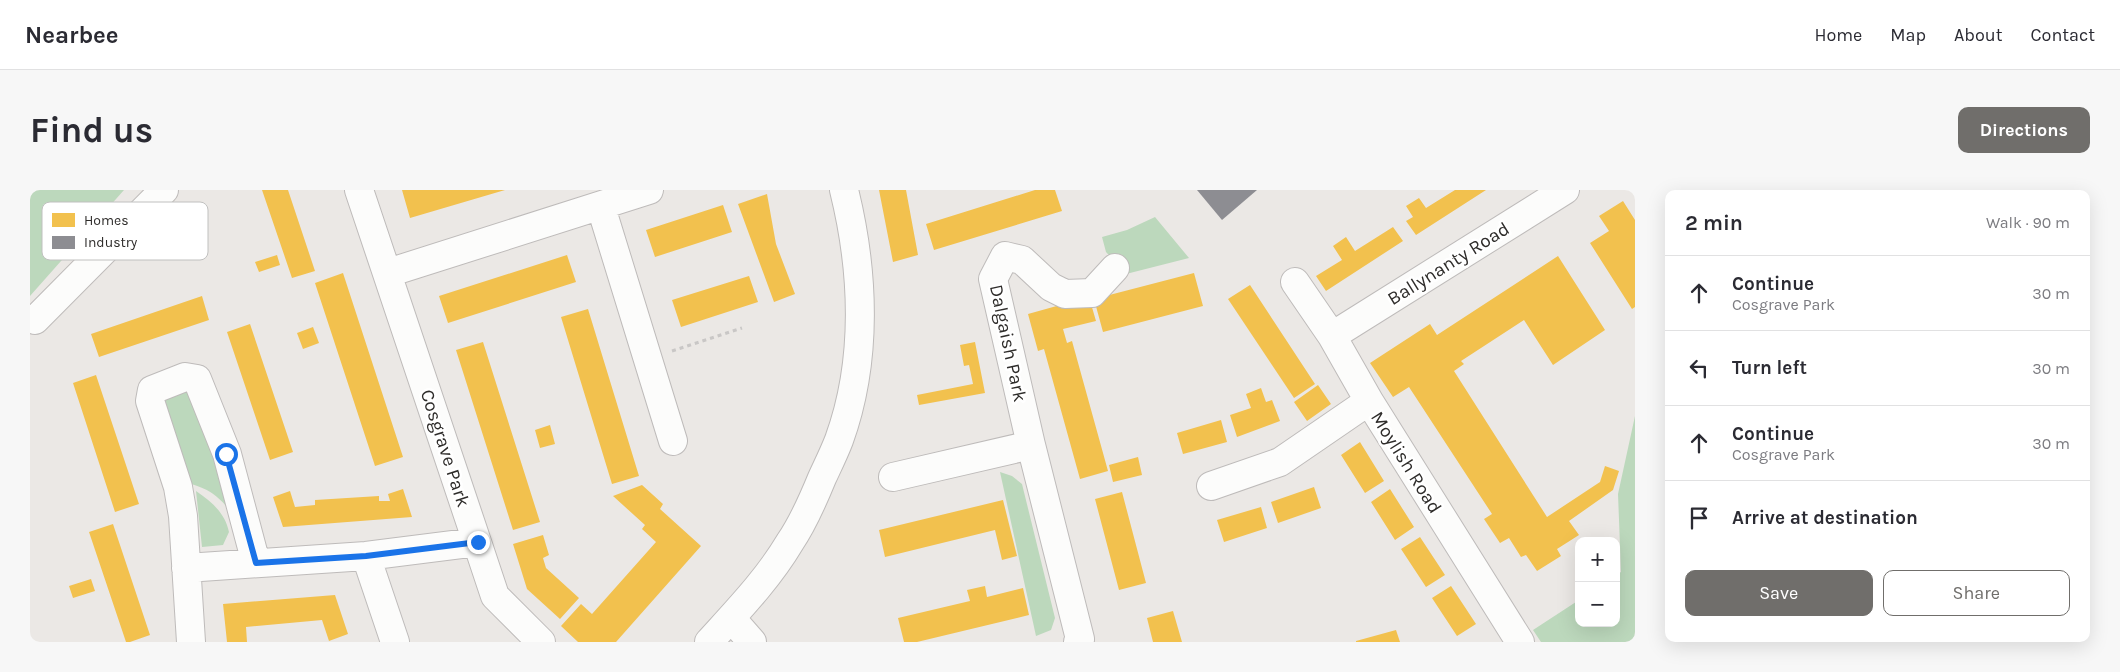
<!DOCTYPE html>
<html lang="en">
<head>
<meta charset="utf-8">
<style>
  body { margin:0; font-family:Karla,sans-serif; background:#f7f7f7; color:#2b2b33 }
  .controls { position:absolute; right:15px; bottom:15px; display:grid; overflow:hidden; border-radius:10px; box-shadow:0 5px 20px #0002 }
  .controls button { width:45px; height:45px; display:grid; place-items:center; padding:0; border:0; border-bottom:1px solid #e1e1e2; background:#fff; color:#2b2b33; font:25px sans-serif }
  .stop { position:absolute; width:15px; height:15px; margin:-11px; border:4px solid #1a73e8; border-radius:50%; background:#fff }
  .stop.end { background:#1a73e8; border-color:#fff; box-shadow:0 1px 5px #0008 }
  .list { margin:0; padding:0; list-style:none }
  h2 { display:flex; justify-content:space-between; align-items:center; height:65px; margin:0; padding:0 20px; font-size:21px }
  h2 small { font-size:16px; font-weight:400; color:#7c7c81 }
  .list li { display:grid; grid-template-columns:32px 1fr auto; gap:15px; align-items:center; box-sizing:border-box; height:75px; padding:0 20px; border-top:1px solid #e1e1e2 }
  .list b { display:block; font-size:19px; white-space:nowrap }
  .list p { margin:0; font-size:16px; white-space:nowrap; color:#7c7c81 }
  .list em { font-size:16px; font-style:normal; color:#7c7c81 }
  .actions { display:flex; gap:10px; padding:15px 20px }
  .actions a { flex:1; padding:11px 0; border:1px solid #706e6b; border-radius:10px; text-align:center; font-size:18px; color:#706e6b }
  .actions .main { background:#706e6b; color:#fff }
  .icon { flex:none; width:28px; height:28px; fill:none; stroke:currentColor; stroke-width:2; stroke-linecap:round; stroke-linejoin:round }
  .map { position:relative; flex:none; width:1605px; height:452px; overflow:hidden; border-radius:10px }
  header { display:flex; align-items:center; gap:30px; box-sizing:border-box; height:70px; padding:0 25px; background:#fff; border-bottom:1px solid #e1e1e2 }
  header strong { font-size:24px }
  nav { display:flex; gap:28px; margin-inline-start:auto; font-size:18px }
  .intro { display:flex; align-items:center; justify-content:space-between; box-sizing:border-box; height:120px; padding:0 30px }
  h1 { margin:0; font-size:35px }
  .button { padding:12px 22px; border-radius:10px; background:#706e6b; color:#fff; font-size:18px; font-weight:700 }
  main { display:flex; gap:30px; padding:0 30px }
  aside { flex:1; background:#fff; border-radius:10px; box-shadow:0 5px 20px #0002 }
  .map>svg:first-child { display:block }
  .green { fill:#bcd8bc }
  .homes { fill:#f2c14e }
  .industry { fill:#8d8d92 }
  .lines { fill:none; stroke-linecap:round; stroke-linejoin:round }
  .minor-casing { stroke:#bebbba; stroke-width:30 }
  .path { stroke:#c9c7c6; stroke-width:3; stroke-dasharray:4 4; stroke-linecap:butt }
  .minor { stroke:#fcfcfb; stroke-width:28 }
  .route { stroke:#1a73e8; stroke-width:6 }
  .labels { text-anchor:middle; stroke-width:5; stroke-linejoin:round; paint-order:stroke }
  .street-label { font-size:19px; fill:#2e2c2a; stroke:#fff }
  .key { fill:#fff; stroke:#c0c0bf; stroke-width:1 }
  .key-label { font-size:14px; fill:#2e2c2a }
</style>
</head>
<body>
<header>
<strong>Nearbee</strong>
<nav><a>Home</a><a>Map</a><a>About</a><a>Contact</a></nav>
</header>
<div class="intro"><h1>Find us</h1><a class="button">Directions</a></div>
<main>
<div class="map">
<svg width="1605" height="452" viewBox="0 0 1605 452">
  <rect width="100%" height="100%" fill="#ebe8e5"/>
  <!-- green -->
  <path class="green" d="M0 0H94L0 106Z
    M1125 27 1159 68 1096 84 1076 62 1072 47 1097 40Z
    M162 201 180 260 204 325C189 307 181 299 157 293L132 211 149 202Z
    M1605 226V452H1511L1503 440 1549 410V433H1586V385L1591 382 1588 304Z
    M970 282 982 286 992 294 1025 428 1021 440 1006 446Z
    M166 301C182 312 195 323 199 342L193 355 172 357Z"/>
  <!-- homes -->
  <path class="homes" d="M232 0H258L285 81 262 88Z
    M372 0H475L380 28Z
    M849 0H876L888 65 863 72Z
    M1005 0H1025L1032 21 904 60 896 34Z
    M1425 0H1456L1386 45 1376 31 1383 27 1376 16 1389 8 1396 18Z
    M737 4 746 54 765 104 744 112 708 14Z
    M1593 11 1605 30V117L1602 119 1560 53 1579 41 1569 26Z
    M693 15 702 42 625 67 616 40Z
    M1363 37 1373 51 1296 101 1286 86 1312 70 1303 56 1316 47 1325 61Z
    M247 65 250 75 229 82 225 72Z
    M537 65 546 92 418 133 409 106Z
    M1528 66 1575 140 1523 175 1494 130 1431 171 1434 174 1424 181 1517 327 1570 292 1575 276 1589 281 1583 300 1539 331 1549 345 1527 359 1531 366 1507 381 1496 365 1491 367 1479 348 1470 353 1454 329 1462 324 1379 197 1363 207 1340 173 1400 134 1407 145Z
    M313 83 373 267 345 276 285 93Z
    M1164 83 1173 116 1073 142 1064 109Z
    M719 86 728 112 651 137 642 110Z
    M1220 95 1285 194 1264 208 1198 109Z
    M172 106 179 130 69 167 61 144Z
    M1059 107 1066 131 1033 139 1037 153 1042 151 1078 281 1050 289 1014 159 1008 161 998 124Z
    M558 119 609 286 582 294 531 127Z
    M220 134 263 262 240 270 197 142Z
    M283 137 289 153 273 159 267 143Z
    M453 152 510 332 483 340 426 160Z
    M945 152 955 203 889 215 887 205 943 194 939 175 934 176 930 155Z
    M66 185 109 314 85 322 43 193Z
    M1288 195 1301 214 1277 231 1264 212Z
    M1231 198 1236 212 1242 210 1250 231 1207 247 1200 225 1221 218 1216 204Z
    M1191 230 1197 252 1153 264 1147 243Z
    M520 235 525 254 510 258 505 240Z
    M1330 252 1354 291 1335 303 1311 265Z
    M1108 267 1112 285 1083 292 1079 275Z
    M612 295 633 314 630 319 671 356 586 452H548L531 436 551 414 562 424 626 352 612 339 615 335 583 306Z
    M1284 297 1291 318 1248 333 1241 312Z
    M373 299 382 327 253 337 243 307 260 301 265 317 285 315V310L349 306V311H360L358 304Z
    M1360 299 1384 337 1365 350 1341 312Z
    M1092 302 1116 393 1089 400 1065 309Z
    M973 310 987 366 972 370 965 340 855 367 849 340Z
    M1231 317 1237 338 1194 352 1187 330Z
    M83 334 120 445 100 452H96L59 342Z
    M513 345 519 365 513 368 516 378 549 408 530 429 497 399 483 354Z
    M1390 347 1415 385 1396 397 1371 359Z
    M61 389 65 401 43 408 39 396Z
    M955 396 957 407 993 398 999 425 887 452H874L868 428 940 411 937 400Z
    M1421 396 1446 434 1427 446 1402 408Z
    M305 405 318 444 299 451 292 430 216 437 217 452H197L193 414Z
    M1143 421 1152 452H1123L1117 428Z
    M1366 440 1370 452H1326V451Z"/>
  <!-- industry -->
  <path class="industry" d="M1167 0H1227L1192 30Z"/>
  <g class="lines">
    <defs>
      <path id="minor" d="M571 17 643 251
        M358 83 619 0
        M1265 92 1302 146 1339 211 1490 452
        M5 130 134 0
        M1302 146 1535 0
        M1001 255 963 89 975 66 992 70 1021 97 1035 104 1062 103 1085 78
        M863 287 1001 255 1050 449 1048 452
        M1181 296 1250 272 1339 211
        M447 352 465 406 511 452
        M336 366 365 452
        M156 378 336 366 447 352 329 0
        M701 428 722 452
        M161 452 153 326 148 297 120 211 122 200 155 187 167 189 197 264 226 373
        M679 452C708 420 738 389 760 352 773 333 783 310 792 288 798 275 804 263 809 250 838 170 834 81 814 0"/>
    </defs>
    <!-- minor casing -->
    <use href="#minor" class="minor-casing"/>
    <!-- path -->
    <path class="path" d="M642 161 712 138"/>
    <!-- minor -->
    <use href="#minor" class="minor"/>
  </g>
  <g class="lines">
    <!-- route -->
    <path class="route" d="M196 264 226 373 336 366 448 352"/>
  </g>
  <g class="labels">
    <!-- street labels -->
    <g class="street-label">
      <text transform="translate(1418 73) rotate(-32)" y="7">Ballynanty Road</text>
      <text transform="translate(979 153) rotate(78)" y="7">Dalgaish Park</text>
      <text transform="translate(416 258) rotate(72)" y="7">Cosgrave Park</text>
      <text transform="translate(1377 272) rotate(58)" y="7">Moylish Road</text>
    </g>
  </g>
  <!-- legend -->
  <rect x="12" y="12" width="166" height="58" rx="8" class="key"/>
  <rect x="22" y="23" width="23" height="14" fill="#f2c14e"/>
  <rect x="22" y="46" width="23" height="13" fill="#8d8d92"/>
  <g class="key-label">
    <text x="54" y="35">Homes</text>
    <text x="54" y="57">Industry</text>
  </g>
</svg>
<div class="controls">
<button>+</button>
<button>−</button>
</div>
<div class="stop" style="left:196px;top:264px"></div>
<div class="stop end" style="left:448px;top:352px"></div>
</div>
<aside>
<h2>2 min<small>Walk · 90 m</small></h2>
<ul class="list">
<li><svg class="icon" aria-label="ahead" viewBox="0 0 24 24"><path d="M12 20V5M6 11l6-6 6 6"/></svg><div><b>Continue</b><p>Cosgrave Park</p></div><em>30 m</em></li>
<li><svg class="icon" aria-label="left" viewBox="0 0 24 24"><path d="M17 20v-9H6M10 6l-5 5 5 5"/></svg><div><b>Turn left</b></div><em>30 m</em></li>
<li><svg class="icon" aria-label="ahead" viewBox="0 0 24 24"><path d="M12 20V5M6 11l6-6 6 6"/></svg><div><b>Continue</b><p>Cosgrave Park</p></div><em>30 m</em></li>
<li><svg class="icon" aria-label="arrive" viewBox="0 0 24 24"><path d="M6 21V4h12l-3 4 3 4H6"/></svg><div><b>Arrive at destination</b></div></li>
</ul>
<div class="actions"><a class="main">Save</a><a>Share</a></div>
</aside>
</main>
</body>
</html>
